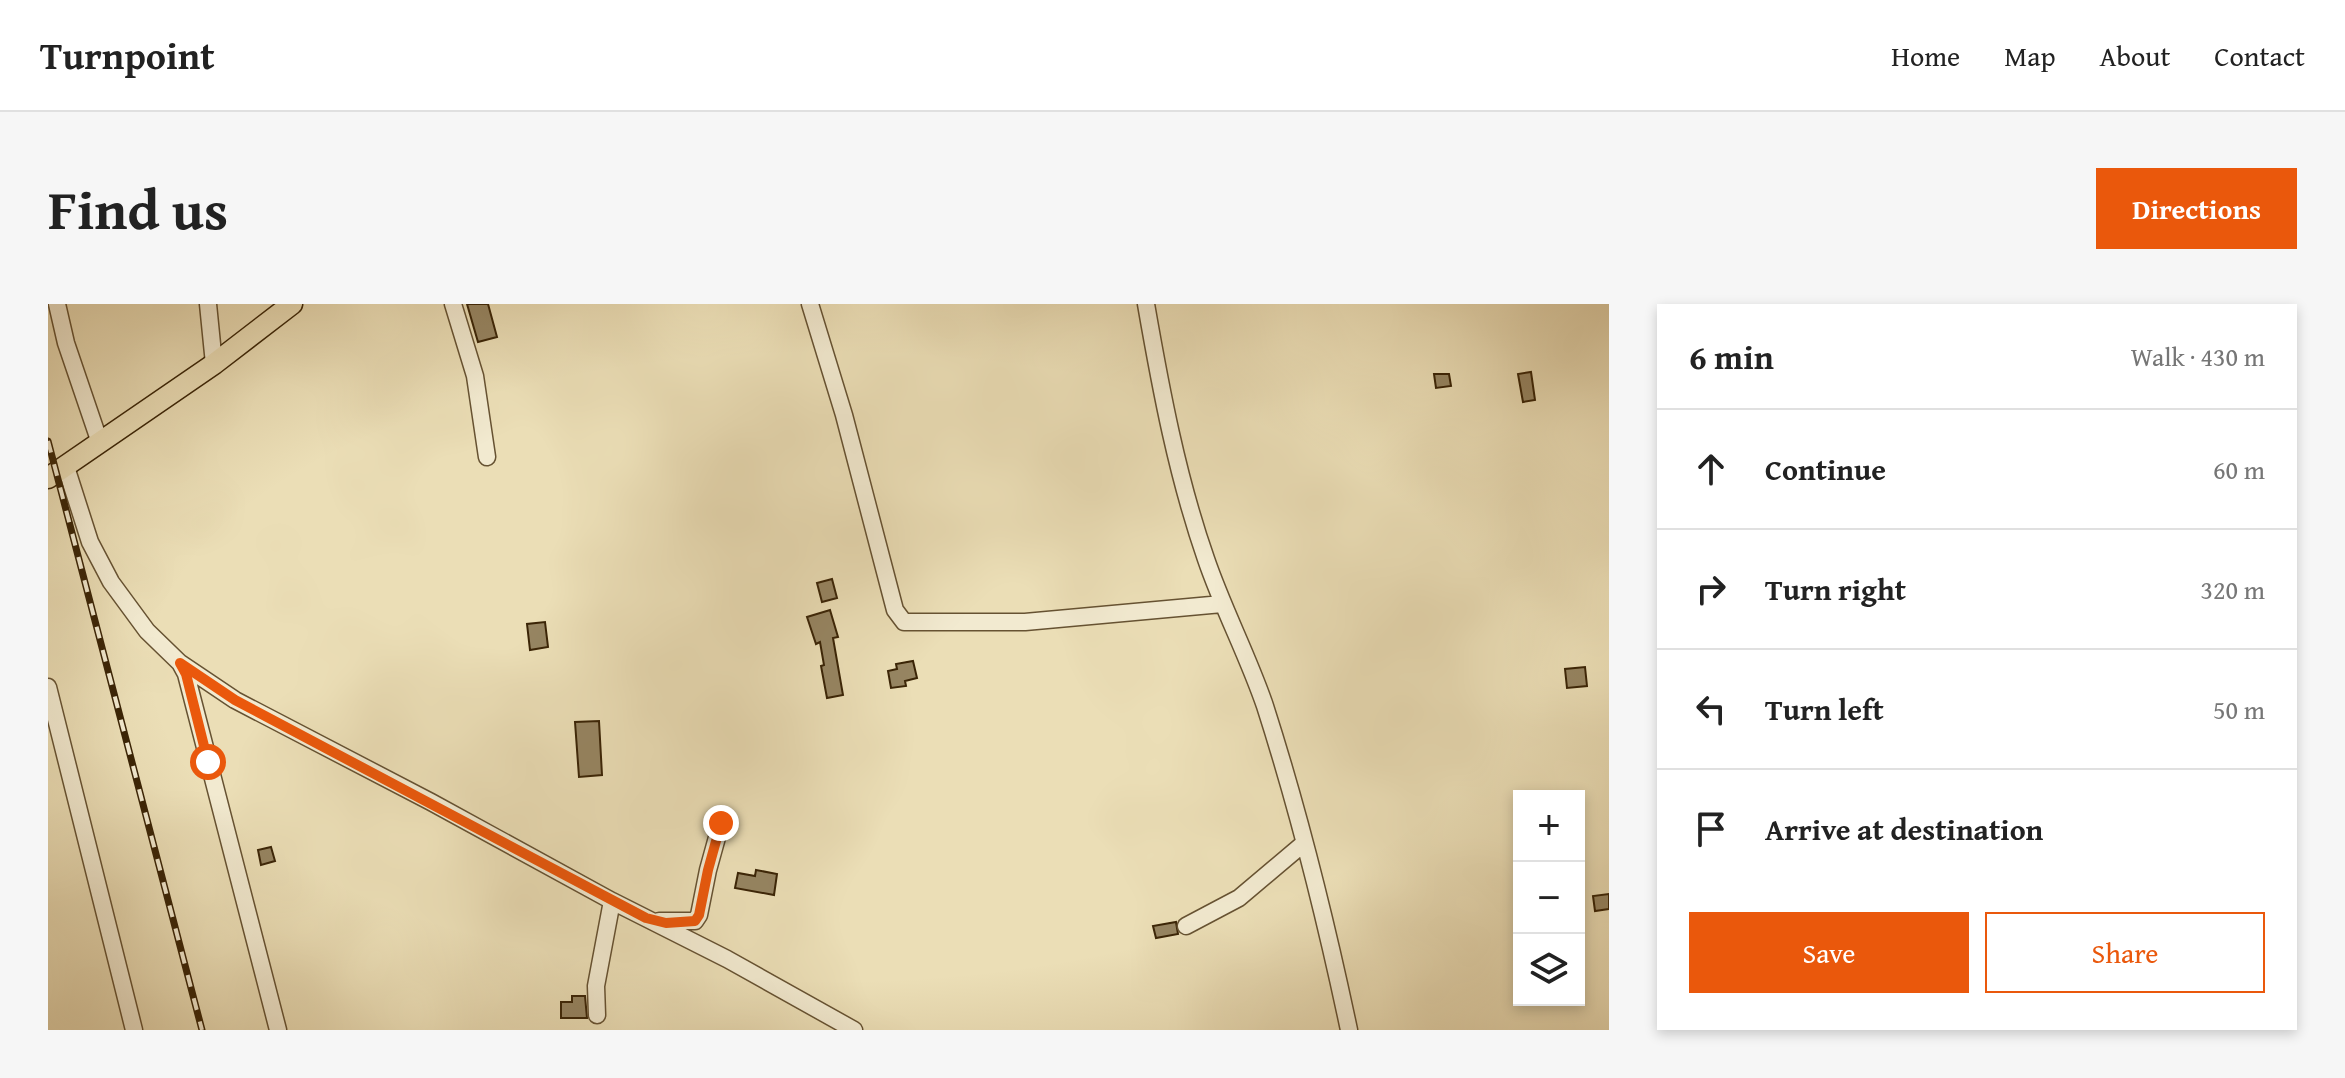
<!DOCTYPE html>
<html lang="en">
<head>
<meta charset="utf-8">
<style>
  body { margin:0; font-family:"Gentium Book Plus",serif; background:#f6f6f6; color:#222 }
  .controls { position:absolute; right:24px; bottom:24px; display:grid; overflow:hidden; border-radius:0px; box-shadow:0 4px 12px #0003 }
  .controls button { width:72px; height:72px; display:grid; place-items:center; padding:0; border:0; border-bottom:2px solid #e0e0e0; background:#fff; color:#222; font:40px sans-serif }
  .stop { position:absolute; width:24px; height:24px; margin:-18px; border:6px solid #ea580c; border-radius:50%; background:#fff }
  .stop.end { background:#ea580c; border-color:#fff; box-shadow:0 2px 8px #0008 }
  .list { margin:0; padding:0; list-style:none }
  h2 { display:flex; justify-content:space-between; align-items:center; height:104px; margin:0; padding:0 32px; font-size:34px }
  h2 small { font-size:26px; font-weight:400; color:#767676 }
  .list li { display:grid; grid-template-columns:52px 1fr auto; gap:24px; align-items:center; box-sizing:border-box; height:120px; padding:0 32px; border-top:2px solid #e0e0e0 }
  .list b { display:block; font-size:30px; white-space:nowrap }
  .list em { font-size:26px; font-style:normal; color:#767676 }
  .actions { display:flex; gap:16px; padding:24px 32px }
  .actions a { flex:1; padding:18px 0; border:2px solid #ea580c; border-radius:0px; text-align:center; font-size:28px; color:#ea580c }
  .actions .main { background:#ea580c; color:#fff }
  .icon { flex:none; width:44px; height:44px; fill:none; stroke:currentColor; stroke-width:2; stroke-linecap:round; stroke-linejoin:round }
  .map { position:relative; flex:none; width:1561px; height:726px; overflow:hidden; border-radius:0px }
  header { display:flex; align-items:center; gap:48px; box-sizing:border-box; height:112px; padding:0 40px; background:#fff; border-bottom:2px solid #e0e0e0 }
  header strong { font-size:38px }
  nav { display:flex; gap:44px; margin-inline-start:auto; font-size:28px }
  .intro { display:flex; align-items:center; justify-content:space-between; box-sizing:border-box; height:192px; padding:0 48px }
  h1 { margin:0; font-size:56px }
  .button { padding:20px 36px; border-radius:0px; background:#ea580c; color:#fff; font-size:28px; font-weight:700 }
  main { display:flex; gap:48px; padding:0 48px }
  aside { flex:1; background:#fff; border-radius:0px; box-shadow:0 4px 12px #0003 }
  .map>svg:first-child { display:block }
  .building { fill:#968562; stroke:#3a2406; stroke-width:2 }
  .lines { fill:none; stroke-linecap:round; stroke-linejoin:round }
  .minor-casing { stroke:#665232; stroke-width:19 }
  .major-casing { stroke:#3a2406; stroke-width:23 }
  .minor { stroke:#f2ead0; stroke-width:16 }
  .major { stroke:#ebdeb6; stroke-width:20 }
  .rail-casing { stroke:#3a2406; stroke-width:7 }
  .rail { stroke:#f2ead0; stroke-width:4; stroke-dasharray:12; stroke-linecap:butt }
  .route { stroke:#ea580c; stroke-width:10 }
</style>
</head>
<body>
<header>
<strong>Turnpoint</strong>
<nav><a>Home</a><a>Map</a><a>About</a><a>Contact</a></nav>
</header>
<div class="intro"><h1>Find us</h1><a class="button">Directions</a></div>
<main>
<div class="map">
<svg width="1561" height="726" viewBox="0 0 1561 726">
  <rect width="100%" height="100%" fill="#ebdeb6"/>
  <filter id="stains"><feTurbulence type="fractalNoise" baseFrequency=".0025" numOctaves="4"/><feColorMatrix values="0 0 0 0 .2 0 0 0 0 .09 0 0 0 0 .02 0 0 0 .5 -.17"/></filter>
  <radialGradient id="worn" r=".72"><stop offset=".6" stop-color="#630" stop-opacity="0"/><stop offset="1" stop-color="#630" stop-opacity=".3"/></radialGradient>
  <!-- building -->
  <path class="building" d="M419 0H440L449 33 430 38Z
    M1483 68 1487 96 1475 98 1470 70Z
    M1386 70H1401L1403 82 1388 84Z
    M784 275 789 294 774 298 769 279Z
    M782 306 790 333 785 334 795 391 779 394 773 362 776 361 772 338 768 340 759 313Z
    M497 318 500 343 482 346 479 320Z
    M865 357 869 374 857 377 858 382 843 384 840 367 849 365 848 360Z
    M1537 363 1539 382 1519 384 1517 365Z
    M551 417 554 471 531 473 527 418Z
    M223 543 227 557 213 561 210 546Z
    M708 566 729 570 726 591 687 584 690 569 707 572Z
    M1561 590V605L1547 607 1545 592Z
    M1128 618 1130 630 1108 634 1105 622Z
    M524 692H537L539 714H513V698H524Z"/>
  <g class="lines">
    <defs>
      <path id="minor" d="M9 0 18 39 52 139
        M160 0 166 60
        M405 0 427 72 439 153
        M762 0 796 111 847 306 856 318H977L1174 300
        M1098 0C1113 86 1129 172 1158 255 1175 305 1200 352 1217 402 1251 508 1278 617 1301 726
        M18 163 42 238 63 278 99 327 132 359 138 370 230 726
        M132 359 187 396 383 498 564 597 679 655 806 726
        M0 383 86 726
        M611 617H647L651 611 660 566 673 519
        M1138 622 1191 594 1255 540
        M549 711 548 682 564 597"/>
      <path id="major" d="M0 174 166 60 244 0"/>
    </defs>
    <!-- minor casing -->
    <use href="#minor" class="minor-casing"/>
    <!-- major casing -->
    <use href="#major" class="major-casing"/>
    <!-- minor -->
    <use href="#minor" class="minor"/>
    <!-- major -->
    <use href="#major" class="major"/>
    <defs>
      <path id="rail" d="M0 137 154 726"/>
    </defs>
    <!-- rail casing -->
    <use href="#rail" class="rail-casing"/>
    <!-- rail -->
    <use href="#rail" class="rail"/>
  </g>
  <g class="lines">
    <!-- route -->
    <path class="route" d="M160 458 138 370 132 359 187 396 598 614 618 619 647 617 651 611 660 566 673 519"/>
  </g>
  <rect width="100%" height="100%" filter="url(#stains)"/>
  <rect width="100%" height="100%" fill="url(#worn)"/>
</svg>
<div class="controls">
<button>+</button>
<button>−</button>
<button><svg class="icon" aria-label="layers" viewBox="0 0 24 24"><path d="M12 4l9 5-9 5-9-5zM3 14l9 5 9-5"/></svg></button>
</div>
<div class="stop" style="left:160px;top:458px"></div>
<div class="stop end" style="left:673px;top:519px"></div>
</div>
<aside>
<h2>6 min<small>Walk · 430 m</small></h2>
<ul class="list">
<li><svg class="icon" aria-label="ahead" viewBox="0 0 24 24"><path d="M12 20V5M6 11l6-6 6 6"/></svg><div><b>Continue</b></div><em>60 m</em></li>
<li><svg class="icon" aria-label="right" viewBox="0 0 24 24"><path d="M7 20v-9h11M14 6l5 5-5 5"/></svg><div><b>Turn right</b></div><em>320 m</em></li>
<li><svg class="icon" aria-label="left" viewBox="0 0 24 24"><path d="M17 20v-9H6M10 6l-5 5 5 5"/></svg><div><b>Turn left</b></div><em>50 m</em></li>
<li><svg class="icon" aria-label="arrive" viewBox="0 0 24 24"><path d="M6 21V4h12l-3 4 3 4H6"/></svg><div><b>Arrive at destination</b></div></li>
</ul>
<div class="actions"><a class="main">Save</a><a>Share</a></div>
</aside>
</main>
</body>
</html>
